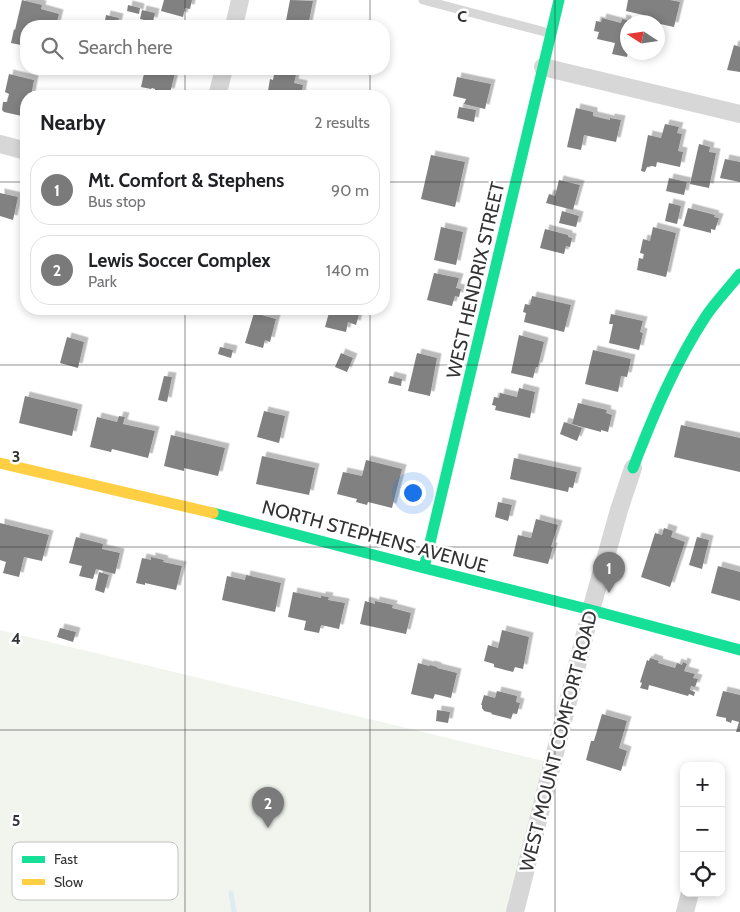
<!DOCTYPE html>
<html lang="en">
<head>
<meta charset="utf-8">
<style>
  body { margin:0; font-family:Cabin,sans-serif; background:#f6f6f6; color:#202124 }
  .controls { position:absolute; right:15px; bottom:15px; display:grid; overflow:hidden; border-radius:10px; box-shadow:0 2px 8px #0003 }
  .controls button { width:45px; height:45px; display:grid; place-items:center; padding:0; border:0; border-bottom:1px solid #e0e0e0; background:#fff; color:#202124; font:25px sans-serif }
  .compass { position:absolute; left:620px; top:15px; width:45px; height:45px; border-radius:50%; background:#fff; box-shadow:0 2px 8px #0003; rotate:282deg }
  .you { position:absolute; left:412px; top:492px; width:18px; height:18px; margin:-12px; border:4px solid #fff; border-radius:50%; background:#1a73e8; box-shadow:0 0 0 8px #1a73e833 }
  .badge { display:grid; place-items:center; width:32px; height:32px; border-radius:50%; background:#7a7a7a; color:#fff; font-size:16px; font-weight:700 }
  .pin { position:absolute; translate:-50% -41px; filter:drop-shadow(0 1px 2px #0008) }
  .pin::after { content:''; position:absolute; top:26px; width:18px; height:15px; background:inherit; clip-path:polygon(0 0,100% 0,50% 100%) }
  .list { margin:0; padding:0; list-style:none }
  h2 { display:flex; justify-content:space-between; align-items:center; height:65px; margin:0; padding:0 20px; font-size:21px }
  h2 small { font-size:16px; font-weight:400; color:#757577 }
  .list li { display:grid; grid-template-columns:32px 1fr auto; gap:15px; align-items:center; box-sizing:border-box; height:70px; margin:0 10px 10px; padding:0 10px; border:1px solid #e0e0e0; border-radius:20px }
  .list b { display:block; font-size:19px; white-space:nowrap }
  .list p { margin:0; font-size:16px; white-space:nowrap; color:#757577 }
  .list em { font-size:16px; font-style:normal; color:#757577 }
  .icon { flex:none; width:28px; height:28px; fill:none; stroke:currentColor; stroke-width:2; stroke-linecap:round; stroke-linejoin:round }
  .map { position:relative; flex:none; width:740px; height:912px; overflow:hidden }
  .search { position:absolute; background:#fff; box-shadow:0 2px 8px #0003; left:20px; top:20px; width:370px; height:55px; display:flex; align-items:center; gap:12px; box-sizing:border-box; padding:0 18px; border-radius:20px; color:#757577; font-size:19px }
  .panel { position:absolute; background:#fff; box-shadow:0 2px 8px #0003; left:20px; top:90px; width:370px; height:225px; border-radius:20px }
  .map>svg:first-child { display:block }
  .green { fill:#f1f5ed }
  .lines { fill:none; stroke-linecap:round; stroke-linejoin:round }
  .stream { stroke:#ddebf3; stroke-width:5 }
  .building { fill:#818181; filter:url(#shadow) }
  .lane { stroke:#d7d7d7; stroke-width:9 }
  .street { stroke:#d7d7d7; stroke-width:18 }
  .fast { stroke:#16e098; stroke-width:11 }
  .slow { stroke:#ffcf43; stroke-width:11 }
  .grid { fill:none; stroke:#333; stroke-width:1; stroke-opacity:0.55 }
  .labels { text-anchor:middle; stroke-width:5; stroke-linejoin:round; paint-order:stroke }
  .street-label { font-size:19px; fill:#333; stroke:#fff }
  .key { fill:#fff; stroke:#c2c2c2; stroke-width:1 }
  .key-label { font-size:14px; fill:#333 }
  .grid-label { font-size:16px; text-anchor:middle; font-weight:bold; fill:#333; stroke:#fff; stroke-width:5; stroke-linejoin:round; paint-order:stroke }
</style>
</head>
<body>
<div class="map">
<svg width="740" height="912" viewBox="0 0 740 912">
  <defs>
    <filter id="shadow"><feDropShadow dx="4.5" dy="-4.5" stdDeviation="0" flood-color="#0004"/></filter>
  </defs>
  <rect width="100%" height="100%" fill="#fff"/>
  <!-- green -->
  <path class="green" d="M0 630 552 763 515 912H0Z"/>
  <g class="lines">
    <!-- stream -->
    <path class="stream" d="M231 893 234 912"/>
  </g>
  <!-- building -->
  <path class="building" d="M22 0 42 5 41 9 59 14 56 26H26V46L11 43 14 29 15 30Z
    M164 0H192L190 9 185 8 183 17 161 11Z
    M290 0 313 1 308 26H285Z
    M628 0H670L680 2 674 27 642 20 643 15 626 11Z
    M128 5 140 8 139 14 127 11Z
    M142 10 155 13 153 22 140 19Z
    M106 15 119 18 117 26H104Z
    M602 18 621 23 622 19 627 20 628 52 627 57 612 54 615 43 597 39 599 32 594 31 596 21 601 22Z
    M734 45 740 47V72L727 70Z
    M145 69H180L178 74 175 73 170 93 155 90V89L152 88 151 89 141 87Z
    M275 70 296 75 294 83 303 85 301 96H269L270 92 268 91 270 79 273 80Z
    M9 74 34 80 31 96H26V117L4 112 2 110 3 102H7L9 94 5 92Z
    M457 77 491 84 485 109 464 104 466 99 453 96Z
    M459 107 476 110 474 122 457 118Z
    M576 108 593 112V116L610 120V118L621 120 616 142 584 135 581 150 567 147Z
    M665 124 679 127 677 133 682 134 678 151 683 152 680 167 657 162 656 167 652 166 647 167 645 172 641 171 648 135 661 138Z
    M699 144 710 147 709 152 716 153 709 188 690 184Z
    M431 155 465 162 455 207 421 199Z
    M725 159 740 162V182L720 178Z
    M669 178 687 182 684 195 666 191Z
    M559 180 580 185 573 210 546 203 549 194 555 196Z
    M0 193 18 197 13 220 0 216Z
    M669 203 681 206 677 224 665 221Z
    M688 208 715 215 714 217 719 218 715 230 711 229V233L683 226Z
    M562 211 579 216 576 227 559 223Z
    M441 227 463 232 456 265 434 260Z
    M653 227 676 233 666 277 637 270 639 258 643 259 644 254 640 253 643 239 650 241Z
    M545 229 568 235V237L572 238 570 247 566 246 564 254 540 248Z
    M434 273 459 278 456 288 461 289 459 297 455 296 452 306 427 300Z
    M532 296 571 305 564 332 524 322 526 313 523 312 525 304 530 305Z
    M330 309H355V310L360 311 356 325 348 322 346 332 325 327Z
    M254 313 276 319 270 342 265 340 263 348 245 343Z
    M611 314 643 321 640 332 643 333 639 350 609 343 613 324H609Z
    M519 335 544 342 538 367H536L533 378 511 373Z
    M67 337 84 342 78 368 60 363Z
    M220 347 233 350 231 358 218 354Z
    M593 350 631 359 627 377 621 376 618 392 585 384Z
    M341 353 353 358 347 372 335 367Z
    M417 353 437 358 430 396 408 391Z
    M164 376 172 377 167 402 158 400Z
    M390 376 402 379 401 386 388 383Z
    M519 388 535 392 530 418 495 410 496 406 492 405 494 397 499 398 500 393 517 397Z
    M25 396 78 409 72 436 19 423Z
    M578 403 607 410 606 413 612 415 608 432 601 430V432L572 424Z
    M264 411 285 416 279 443 257 437Z
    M119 416 125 417 123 424 155 431 148 458 112 449 111 452 90 447 97 417 117 422Z
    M564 422 582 428 577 441 560 434Z
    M681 425 740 438V472L674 457Z
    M171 435 225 448 218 476 184 468V471L164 466Z
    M262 456 315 468 309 495 256 484Z
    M514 458 577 472 573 488 569 487 568 492 510 479Z
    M366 460 402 469 392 508 368 502 367 505 356 502 357 499 337 494 343 472 362 476Z
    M498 502 512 505 508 521 495 517Z
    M536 519 558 525 551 547H553L548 564 513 556 518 535 531 538Z
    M0 523 49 535 42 561 24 557 19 577 3 573 6 562 0 560Z
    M664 528 673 531 671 537 685 542 670 587 641 577 655 533 662 535Z
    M76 537 103 544 102 549 120 553 115 574 96 569 93 579 79 576 82 566 69 563Z
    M697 537 709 540 702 569 689 565Z
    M151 557 164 560 163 562 182 566 176 590 145 583V585L136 583 142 558 151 560Z
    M718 566 740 572V601L711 593Z
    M99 572 109 575 104 593 95 590Z
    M246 575 281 583 275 612 222 600 227 576 245 580Z
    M293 592 321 598V596L329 597 328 600 345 603 339 629 321 625 319 633 304 630 306 621 288 617Z
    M365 601 375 604V601L393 605 392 608 411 613 406 634 360 624Z
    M60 628 76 632 73 642 57 637Z
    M502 630 529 637 523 669 515 667 513 672 494 667V664L484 661 488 645 498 648Z
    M650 658 659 661 658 663 675 668 677 663 682 665 683 662 687 664 684 671 695 674 693 678 698 679 695 687 691 686 690 690 695 692 694 696 689 694 688 696 649 685 648 690 640 688 642 683 640 682 647 660 649 661Z
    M418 663 429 666 430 665 437 667V668L457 673 451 698 435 694 433 699 411 694Z
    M497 691 517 696 516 702 520 703 517 714 513 713 511 719 491 714 492 713 484 711 482 708V705H481L484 695 495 698Z
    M723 691 740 695V732H736L739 722 732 720 731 723 726 721V718L716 716Z
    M437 710 450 712 448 723 436 721Z
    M602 714 627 721 619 748 627 751 621 771 586 760 591 741H594Z"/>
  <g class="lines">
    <!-- lane -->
    <path class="lane" d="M423 0 549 33"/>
    <!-- street -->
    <path class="street" d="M234 26 240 0
      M543 67 740 114
      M217 96 224 69
      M0 144 26 151
      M515 912 591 610 619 510 633 468
      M685 912 690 893"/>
    <!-- fast -->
    <path class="fast" d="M633 468C653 416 675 363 706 316 716 301 729 288 740 274
      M213 513 424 568 591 610 740 650
      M424 568 559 0"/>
    <!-- slow -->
    <path class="slow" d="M0 463 213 513"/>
  </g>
  <!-- grid -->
  <path class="grid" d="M185 0V26M370 0V26M555 0V912M185 69V96M370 69V96M0 182H26M384 182H740M185 309V912M370 309V912M0 365H740M0 547H740M0 730H740"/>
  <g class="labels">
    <!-- street labels -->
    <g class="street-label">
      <text transform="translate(475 280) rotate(-77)" y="7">WEST HENDRIX STREET</text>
      <text transform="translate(375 536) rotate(15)" y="7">NORTH STEPHENS AVENUE</text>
      <text transform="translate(558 741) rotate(-76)" y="7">WEST MOUNT COMFORT ROAD</text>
    </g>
  </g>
  <!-- legend -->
  <rect x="12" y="842" width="166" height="58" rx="8" class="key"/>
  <rect x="22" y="856" width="23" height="7" fill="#16e098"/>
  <rect x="22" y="879" width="23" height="6" fill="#ffcf43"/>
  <g class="key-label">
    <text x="54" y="864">Fast</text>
    <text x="54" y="887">Slow</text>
  </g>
  <g class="grid-label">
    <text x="462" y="22">C</text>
    <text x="16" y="462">3</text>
    <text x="16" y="644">4</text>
    <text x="16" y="826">5</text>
  </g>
</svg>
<div class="controls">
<button>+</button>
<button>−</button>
<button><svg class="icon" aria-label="locate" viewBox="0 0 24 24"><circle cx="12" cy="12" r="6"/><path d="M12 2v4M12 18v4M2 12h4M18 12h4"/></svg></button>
</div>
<svg class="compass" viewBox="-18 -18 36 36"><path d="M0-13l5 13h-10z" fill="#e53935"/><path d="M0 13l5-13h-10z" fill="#757577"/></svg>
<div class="you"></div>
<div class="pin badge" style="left:609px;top:593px">1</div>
<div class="pin badge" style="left:268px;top:828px">2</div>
<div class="search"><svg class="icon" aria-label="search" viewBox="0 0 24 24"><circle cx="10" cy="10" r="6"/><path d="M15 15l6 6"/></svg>Search here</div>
<section class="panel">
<h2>Nearby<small>2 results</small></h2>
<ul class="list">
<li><span class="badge">1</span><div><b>Mt. Comfort &amp; Stephens</b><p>Bus stop</p></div><em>90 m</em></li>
<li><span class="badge">2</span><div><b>Lewis Soccer Complex</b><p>Park</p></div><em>140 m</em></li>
</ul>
</section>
</div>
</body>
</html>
